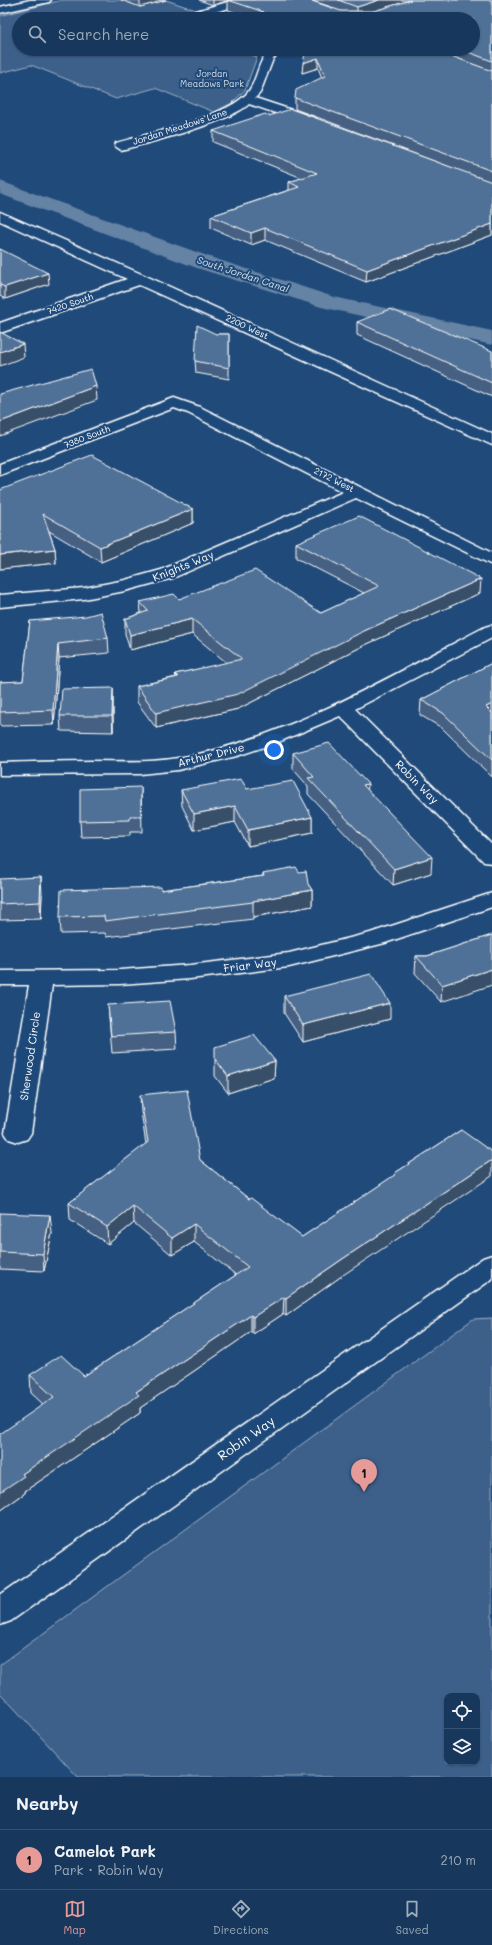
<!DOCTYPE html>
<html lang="en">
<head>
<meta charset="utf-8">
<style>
  body { margin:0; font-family:Mali,sans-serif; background:#203f62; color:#f1f3f6 }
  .controls { position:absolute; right:12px; bottom:12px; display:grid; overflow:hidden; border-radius:8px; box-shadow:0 1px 3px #0004 }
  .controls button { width:36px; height:36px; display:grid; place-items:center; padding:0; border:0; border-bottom:1px solid #365272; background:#17385c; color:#f1f3f6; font:20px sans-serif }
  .you { position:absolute; left:274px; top:750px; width:14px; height:14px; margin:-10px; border:3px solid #fff; border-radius:50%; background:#1a73e8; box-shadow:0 0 0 6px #1a73e833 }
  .badge { display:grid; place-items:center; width:26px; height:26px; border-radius:50%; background:#e69b98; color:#111; font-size:13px; font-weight:700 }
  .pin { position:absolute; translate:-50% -33px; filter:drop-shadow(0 1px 2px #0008) }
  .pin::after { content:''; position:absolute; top:21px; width:14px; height:12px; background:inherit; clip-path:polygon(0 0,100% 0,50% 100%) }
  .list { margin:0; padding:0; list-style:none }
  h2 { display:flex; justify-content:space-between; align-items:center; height:52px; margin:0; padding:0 16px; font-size:17px }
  h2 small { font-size:13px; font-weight:400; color:#9eacbb }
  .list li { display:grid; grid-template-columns:26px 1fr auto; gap:12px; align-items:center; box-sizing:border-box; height:60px; padding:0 16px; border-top:1px solid #365272 }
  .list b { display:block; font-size:15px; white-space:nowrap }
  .list p { margin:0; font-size:13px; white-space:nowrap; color:#9eacbb }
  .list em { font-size:13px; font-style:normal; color:#9eacbb }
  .icon { flex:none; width:22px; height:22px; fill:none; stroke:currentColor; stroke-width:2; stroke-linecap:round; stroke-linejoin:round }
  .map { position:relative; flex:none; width:492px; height:1777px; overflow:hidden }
  .search { position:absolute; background:#17385c; box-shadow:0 1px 3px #0004; left:12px; right:12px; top:12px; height:44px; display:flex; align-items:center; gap:10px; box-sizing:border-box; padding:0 14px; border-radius:22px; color:#9eacbb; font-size:15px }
  .sheet { height:112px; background:#17385c }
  nav { display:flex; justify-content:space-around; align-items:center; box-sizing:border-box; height:56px; border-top:1px solid #365272; background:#17385c; font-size:11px; color:#9eacbb }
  nav a { display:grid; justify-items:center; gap:2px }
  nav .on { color:#e69b98 }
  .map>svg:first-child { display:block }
  .green { fill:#3c618b; stroke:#9eb0c5; fill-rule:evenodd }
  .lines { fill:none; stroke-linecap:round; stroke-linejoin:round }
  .canal { fill:#6583a4; fill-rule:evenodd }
  .minor-casing { stroke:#fff; stroke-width:3 }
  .minor { fill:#1f4a7a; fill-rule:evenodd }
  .wall { fill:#456182; stroke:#fff }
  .shaded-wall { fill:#384f6a; stroke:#fff }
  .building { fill:#507197; stroke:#fff }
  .labels { text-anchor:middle; stroke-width:4; stroke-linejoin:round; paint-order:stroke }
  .far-park-label { font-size:9px; fill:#d8dfe8; stroke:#1f4a7a }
  .far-street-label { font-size:9px; fill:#fff; stroke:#1f4a7a }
  .far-water-label { font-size:10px; font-style:italic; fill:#d8e0e8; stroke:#1f4a7a }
  .street-label { font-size:11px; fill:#fff; stroke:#1f4a7a }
  .near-street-label { font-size:13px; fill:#fff; stroke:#1f4a7a }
</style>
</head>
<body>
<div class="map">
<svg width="492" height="1777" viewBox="0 0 492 1777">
  <rect width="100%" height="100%" fill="#1f4a7a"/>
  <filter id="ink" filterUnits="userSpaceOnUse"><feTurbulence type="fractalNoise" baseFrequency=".025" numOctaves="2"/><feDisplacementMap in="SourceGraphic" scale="8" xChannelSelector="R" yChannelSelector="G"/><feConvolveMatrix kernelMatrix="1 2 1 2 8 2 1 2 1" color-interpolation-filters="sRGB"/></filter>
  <g filter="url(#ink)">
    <!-- green -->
    <path class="green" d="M62 0H166L214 16 203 19H19V49H234L257 57 245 90 232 103 214 112 155 88 116 99 31 65 0 73V16Z
      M492 1318V1777H78L0 1693V1665L473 1319ZM447 1696H477V1762H447Z"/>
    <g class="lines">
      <!-- canal -->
      <path class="canal" d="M0 181 213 258 334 297 492 331V345L321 307 197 268 0 194Z"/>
      <defs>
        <path id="minor" d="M30 0H51L49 2 0 13V7Z
          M235 0H254L252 2 200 16 194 13 196 11Z
          M270 49H283L273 59 260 93 255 98 316 118 318 121 316 124H308L249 104C230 122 149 143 121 150L115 146 116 143C149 133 227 118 248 92 258 79 257 62 270 49Z
          M0 212 146 276 492 434V445L139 285 0 333V323L127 279 0 221Z
          M174 398 200 407 492 553V565L356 498 173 578 125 591 84 599 0 607V595L84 588 125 580 161 570 343 492 188 413 174 408 0 475V464Z
          M492 625V638L355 709 492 845V863L484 862 340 716 276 743 237 756 178 770 140 774 0 775V763C30 762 60 761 91 761 120 761 149 763 178 758 283 741 392 675 485 627Z
          M492 893V907L385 943 289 967 190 979 120 984 52 985 31 1133 27 1139 18 1142 9 1139 5 1133 29 985H0V971L120 970 190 965 289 953 370 933Z
          M492 1255V1279L11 1621 0 1625V1595L483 1258Z"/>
      </defs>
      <!-- minor casing -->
      <use href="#minor" class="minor-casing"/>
      <!-- minor -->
      <use href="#minor" class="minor"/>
    </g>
    <!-- wall -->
    <path class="wall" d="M121 0H166L140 7Z
      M199 0H309L334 8 310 0H492V235L366 282 265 240 251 245 211 228V216L289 190V182L302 178 213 142V131L458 170 295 109V98L322 78 318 68 302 73 306 49 485 69 433 49H473V19H255L228 10V0L213 5Z
      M0 249 49 284 5 299 0 296Z
      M357 322 492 351V397L357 335Z
      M216 334H229V379L196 373 195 361Z
      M0 490 193 509V523L101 562 49 531 55 549 56 563 0 569Z
      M296 543 480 593 365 645 238 709 156 728 137 702V686L176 677 175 674 227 663 192 634 130 650 125 634V619L141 613 140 602 179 599 321 613 364 593 296 558Z
      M30 621 108 638 109 653 59 658 54 725 0 726V682L23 681Z
      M492 663V777L442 728 420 715 421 700Z
      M113 688V732L61 731 60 716Z
      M293 753 367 790 431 873 393 885 308 794V786L293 769Z
      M141 787 142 832H130V836L81 837 80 821Z
      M247 789 312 817V833L248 846 235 822 194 830 182 806 181 790Z
      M263 873 308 884 312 890V906L253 917V919L106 937 105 933 61 934 60 917 161 890 263 876Z
      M0 879 42 894 41 919 0 920Z
      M492 935 441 1002 415 973 416 956H427Z
      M284 996 390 1019 303 1042 284 1013Z
      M108 1005 176 1032 177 1049 112 1053Z
      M215 1059 275 1061 274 1078 228 1093 215 1076Z
      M140 1095 200 1160 249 1199 302 1237 395 1175V1173L461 1130 343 1275 286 1316 283 1314 253 1334 251 1332 140 1408V1413L25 1491V1493L0 1511 43 1404 31 1393 30 1375 84 1376 236 1275 194 1242 172 1255 134 1223 108 1244 70 1220 69 1203 146 1144 141 1112Z
      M0 1213 52 1233 44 1271 0 1269Z"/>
    <!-- shaded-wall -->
    <path class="shaded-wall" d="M140 0H166L140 7Z
      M213 0H230L213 5Z
      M379 0H411L357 16V7Z
      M318 58V68L302 73 303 63Z
      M492 224V235L366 282 367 270Z
      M265 228V240L251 245V233Z
      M48 273 49 284 5 299V287Z
      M23 344 24 357 0 366V352Z
      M96 386 97 400 0 436V422Z
      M193 509V523L101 562 100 547Z
      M55 549 56 563 0 569V555Z
      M481 579 480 593 365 645 238 709 156 728V713L366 630Z
      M192 619V634L130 650V635Z
      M58 644 59 658 54 725 53 710Z
      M113 688V732L112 716Z
      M492 704V719L486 707Z
      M368 784 367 800 363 785Z
      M235 806V822L194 830V814Z
      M312 817V833L248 846V830Z
      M432 857 431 873 393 885 394 869Z
      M41 877 42 894 41 919 40 902Z
      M312 890V906L253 917V901Z
      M492 969V985L441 1002 442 985Z
      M390 1003V1019L303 1042V1025Z
      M275 1061 274 1078 228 1093V1076Z
      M492 1160V1176L343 1275 286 1316V1298L344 1258Z
      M133 1206 134 1223 108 1244 107 1227Z
      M50 1215 52 1233 44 1271 43 1254Z
      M194 1224V1242L172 1255V1238Z
      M284 1297 283 1314 253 1334V1317Z
      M251 1315V1332L140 1408V1413L25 1491V1493L0 1511V1492L22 1474 136 1392Z"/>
    <!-- building -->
    <path class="building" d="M228 0H309L341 11H374L411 0H492V61L460 49H473V19H270L256 14 264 12Z
      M338 0H379L357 7Z
      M306 49H432L492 71V171L295 98 296 90 325 76 318 58 303 63Z
      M291 109 492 182V224L367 270 265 228 251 233 211 216 299 187 289 182 317 173 213 131 265 114 269 116Z
      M0 249 48 273 5 287 0 285Z
      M390 309 492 351V383L357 322Z
      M197 325 216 334H229V368L195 361Z
      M0 332 23 344 0 352Z
      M91 369 96 386 0 422V394Z
      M92 455 193 509 100 547 43 514 55 549 0 555V490Z
      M359 516 481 579 366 630 238 694 156 713 137 686 178 677 175 674 242 659 192 619 130 635 125 619 148 611 140 602 174 594 179 599 255 570 321 613 379 586 296 543Z
      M101 612 108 638 58 644 53 710 0 712V682L23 681 30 621 86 616Z
      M492 663V704L486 707 492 713V760L443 713 421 700Z
      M113 688 112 716H60L62 689Z
      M329 743 368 784 363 785 432 857 394 869 308 778 314 777 293 753Z
      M241 779 247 789 293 781 312 817 248 830 235 806 194 814 181 790Z
      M141 787V816H130V820L80 821V789Z
      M296 867 299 872 306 871 308 884 312 890 253 901V902L105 921 104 916 60 917 61 890 161 887V890L264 876 263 873Z
      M41 877 40 902 0 904V879Z
      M492 935V969L442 985 416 956H427Z
      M371 974 390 1003 303 1025 284 996Z
      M170 1001 176 1032 111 1036 108 1005Z
      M254 1035 275 1061 228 1076 215 1059V1047Z
      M187 1090 200 1160 249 1199 251 1198 302 1237 396 1174 395 1173 461 1130 492 1152V1160L344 1258 286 1298 284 1297 253 1317 251 1315 136 1392 139 1395 22 1474 24 1476 0 1492V1434L54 1397 30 1375 61 1355 84 1376 248 1267 194 1224 172 1238 133 1206 107 1227 69 1203 148 1142 140 1095Z
      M0 1213 50 1215 43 1254 0 1252Z"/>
  </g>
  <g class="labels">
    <!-- far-park labels -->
    <g class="far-park-label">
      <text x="212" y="77">Jordan<tspan x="212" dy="10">Meadows Park</tspan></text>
    </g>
    <!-- far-street labels -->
    <g class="far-street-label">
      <text transform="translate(180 127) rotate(-18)" y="3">Jordan Meadows Lane</text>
      <text transform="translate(70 304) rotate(-19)" y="3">7420 South</text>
      <text transform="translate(247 327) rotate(25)" y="3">2200 West</text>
      <text transform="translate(87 437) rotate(-21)" y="3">7380 South</text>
      <text transform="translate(334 480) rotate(27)" y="3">2172 West</text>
    </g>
    <!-- far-water labels -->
    <g class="far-water-label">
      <text transform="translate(243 274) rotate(18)" y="4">South Jordan Canal</text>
    </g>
    <!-- street labels -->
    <g class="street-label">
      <text transform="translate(183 566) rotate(-22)" y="4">Knights Way</text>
      <text transform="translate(211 755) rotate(-14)" y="4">Arthur Drive</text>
      <text transform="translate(417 782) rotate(45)" y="4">Robin Way</text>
      <text transform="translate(250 965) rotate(-7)" y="4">Friar Way</text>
      <text transform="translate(30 1056) rotate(-82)" y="4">Sherwood Circle</text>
    </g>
    <!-- near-street labels -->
    <g class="near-street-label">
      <text transform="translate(246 1438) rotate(-35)" y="5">Robin Way</text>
    </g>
  </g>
</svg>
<div class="controls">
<button><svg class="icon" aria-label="locate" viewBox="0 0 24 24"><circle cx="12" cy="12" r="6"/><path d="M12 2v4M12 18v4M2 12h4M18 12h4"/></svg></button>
<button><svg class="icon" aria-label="layers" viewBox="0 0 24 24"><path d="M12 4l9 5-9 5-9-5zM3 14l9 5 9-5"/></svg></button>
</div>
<div class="you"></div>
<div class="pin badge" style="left:364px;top:1492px">1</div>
<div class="search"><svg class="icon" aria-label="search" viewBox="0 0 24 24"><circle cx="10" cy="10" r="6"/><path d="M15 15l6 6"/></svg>Search here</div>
</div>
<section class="sheet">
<h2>Nearby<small></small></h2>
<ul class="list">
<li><span class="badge">1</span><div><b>Camelot Park</b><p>Park · Robin Way</p></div><em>210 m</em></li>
</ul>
</section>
<nav>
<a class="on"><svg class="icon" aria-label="map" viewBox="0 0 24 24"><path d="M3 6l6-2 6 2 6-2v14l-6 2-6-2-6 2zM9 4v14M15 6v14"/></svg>Map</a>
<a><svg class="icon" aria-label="directions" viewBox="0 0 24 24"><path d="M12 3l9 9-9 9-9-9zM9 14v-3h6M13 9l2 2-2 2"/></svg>Directions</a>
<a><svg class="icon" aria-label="saved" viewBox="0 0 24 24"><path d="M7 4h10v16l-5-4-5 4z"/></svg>Saved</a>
</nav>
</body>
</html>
